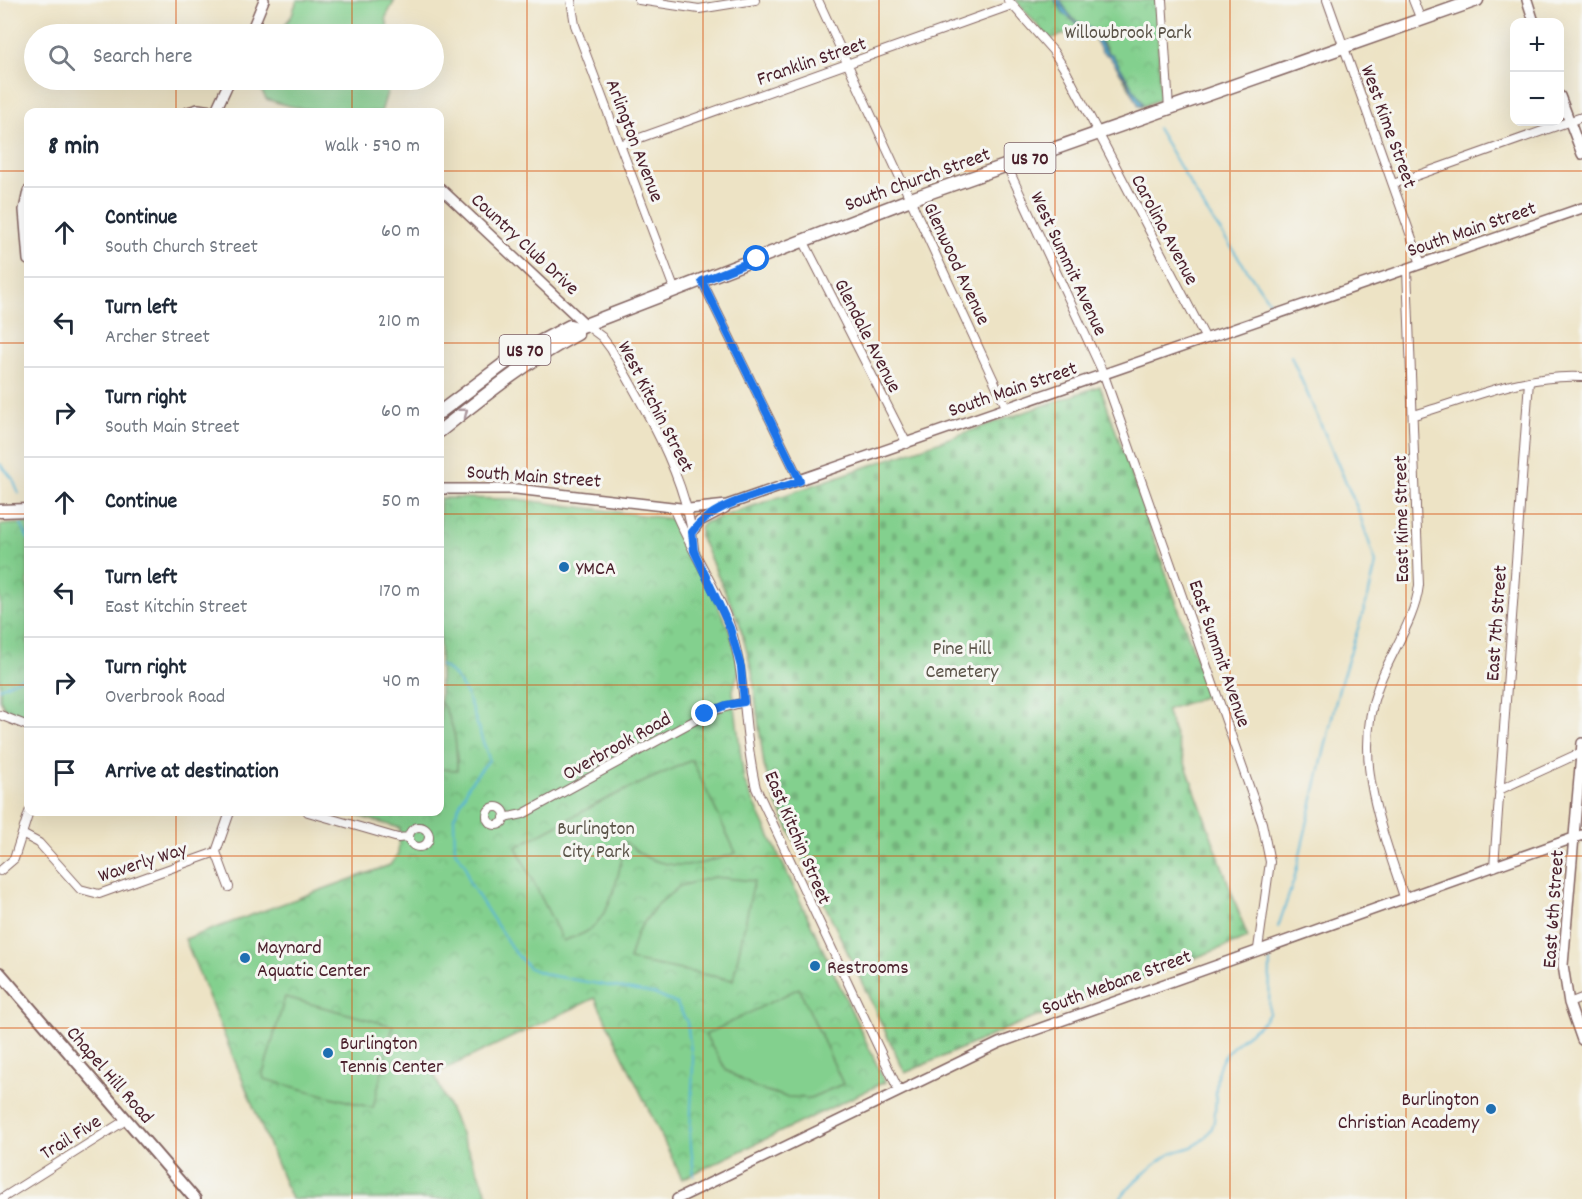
<!DOCTYPE html>
<html lang="en">
<head>
<meta charset="utf-8">
<style>
  body { margin:0; font-family:Dekko,sans-serif; background:#f6f6f7; color:#1f2937 }
  .controls { position:absolute; right:18px; top:18px; display:grid; overflow:hidden; border-radius:12px; box-shadow:0 6px 24px #0002 }
  .controls button { width:54px; height:54px; display:grid; place-items:center; padding:0; border:0; border-bottom:2px solid #e0e1e3; background:#fff; color:#1f2937; font:30px sans-serif }
  .stop { position:absolute; width:18px; height:18px; margin:-14px; border:4px solid #1a73e8; border-radius:50%; background:#fff }
  .stop.end { background:#1a73e8; border-color:#fff; box-shadow:0 2px 6px #0008 }
  .list { margin:0; padding:0; list-style:none }
  h2 { display:flex; justify-content:space-between; align-items:center; height:78px; margin:0; padding:0 24px; font-size:26px }
  h2 small { font-size:20px; font-weight:400; color:#747a83 }
  .list li { display:grid; grid-template-columns:39px 1fr auto; gap:18px; align-items:center; box-sizing:border-box; height:90px; padding:0 24px; border-top:2px solid #e0e1e3 }
  .list b { display:block; font-size:22px; white-space:nowrap }
  .list p { margin:0; font-size:20px; white-space:nowrap; color:#747a83 }
  .list em { font-size:20px; font-style:normal; color:#747a83 }
  .icon { flex:none; width:33px; height:33px; fill:none; stroke:currentColor; stroke-width:2; stroke-linecap:round; stroke-linejoin:round }
  .map { position:relative; flex:none; width:1582px; height:1199px; overflow:hidden }
  .search { position:absolute; background:#fff; box-shadow:0 6px 24px #0002; left:24px; top:24px; width:420px; height:66px; display:flex; align-items:center; gap:15px; box-sizing:border-box; padding:0 21px; border-radius:33px; color:#747a83; font-size:22px }
  .panel { position:absolute; background:#fff; box-shadow:0 6px 24px #0002; left:24px; top:108px; width:420px; height:708px; border-radius:12px }
  .map>svg:first-child { display:block }
  .cemetery { fill:url(#cemetery-stones); stroke:#66785c; stroke-width:1.5 }
  .park { fill:url(#park-crowns); stroke:#66785c; stroke-width:1.5 }
  .garden { fill:#83d08e; stroke:#66785c; stroke-width:1.5 }
  .water { fill:url(#water-ripples); stroke:#526a81; stroke-width:1.5 }
  .lines { fill:none; stroke-linecap:round; stroke-linejoin:round }
  .stream { stroke:#59b6d7; stroke-width:2 }
  .minor-casing { stroke:#836461; stroke-width:10 }
  .tertiary-casing { stroke:#836461; stroke-width:12 }
  .secondary-casing { stroke:#836461; stroke-width:14 }
  .primary-casing { stroke:#836461; stroke-width:15 }
  .minor { stroke:#fff; stroke-width:8 }
  .tertiary { stroke:#fff; stroke-width:9 }
  .secondary { stroke:#fff; stroke-width:10 }
  .primary { stroke:#fff; stroke-width:12 }
  .oneway { stroke:#ae9aa0 }
  .route { stroke:#1a73e8; stroke-width:8 }
  .grid { fill:none; stroke:#d8530f; stroke-width:1.5; stroke-opacity:0.55 }
  .poi-dot { fill:#1f6fb2; stroke:#f6f6f2; stroke-width:2 }
  .labels { text-anchor:middle; stroke-width:6; stroke-linejoin:round; paint-order:stroke }
  .shield { fill:#f6f6f2; stroke:#7e6067; stroke-width:1.5 }
  .shield-label { font-size:18px; font-weight:bold; fill:#4a1f2b }
  .park-label { font-size:20px; fill:#5b5449; stroke:#f6f6f2 }
  .street-label { font-size:20px; fill:#4a1f2b; stroke:#f6f6f2 }
  .poi-label { font-size:20px; fill:#4a1f2b; stroke:#f6f6f2; text-anchor:start }
</style>
</head>
<body>
<div class="map">
<svg width="1582" height="1199" viewBox="0 0 1582 1199">
  <defs>
    <pattern id="cemetery-stones" width="16" height="16" patternUnits="userSpaceOnUse" patternTransform="scale(1.5)"><rect width="16" height="16" fill="#83d08e"/><path d="M2 7V4a2 2 0 0 1 4 0v3zM10 15v-3a2 2 0 0 1 4 0v3z" fill="#73b27b"/></pattern>
    <pattern id="park-crowns" width="20" height="18" patternUnits="userSpaceOnUse" patternTransform="scale(1.5)"><rect width="20" height="18" fill="#83d08e"/><path d="M2 6a3 3 0 1 1 6 0M12 15a3 3 0 1 1 6 0" fill="none" stroke="#73b27b"/></pattern>
    <pattern id="water-ripples" width="26" height="14" patternUnits="userSpaceOnUse" patternTransform="scale(1.5)"><rect width="26" height="14" fill="#59b6d7"/><path d="M2 4q2-2 4 0t4 0M15 11q2-2 4 0t4 0" fill="none" stroke="#4c93af"/></pattern>
  </defs>
  <rect width="100%" height="100%" fill="#f6f6f2"/>
  <filter id="ink" filterUnits="userSpaceOnUse"><feTurbulence type="fractalNoise" baseFrequency=".0167" numOctaves="2"/><feDisplacementMap in="SourceGraphic" scale="12" xChannelSelector="R" yChannelSelector="G"/><feConvolveMatrix kernelMatrix="1 2 1 2 8 2 1 2 1" color-interpolation-filters="sRGB"/></filter>
  <filter id="wash" filterUnits="userSpaceOnUse"><feTurbulence type="fractalNoise" baseFrequency=".008" numOctaves="4" result="noise"/><feDisplacementMap in="SourceGraphic" scale="24" xChannelSelector="R" yChannelSelector="G"/><feGaussianBlur stdDeviation="1.35" result="paint"/><feColorMatrix in="noise" values="0 0 0 0 0 0 0 0 0 0 0 0 0 0 0 0 0 1.4 0 .05"/><feComposite in="paint" operator="in"/></filter>
  <g filter="url(#wash)">
    <rect width="100%" height="100%" fill="#ede3c5"/>
    <!-- cemetery -->
    <path class="cemetery" d="M1100 386 1209 695 1166 710 1248 938 1018 1024 905 1073 776 802 764 766 752 671 739 622 700 536V528L704 523Z"/>
    <!-- park -->
    <path class="park" d="M1015 0H1157L1160 99 1141 107 1103 44 1085 28 1050 39Z
      M440 498 517 499 672 519 685 544 691 550 729 629 740 667 733 690 744 781 885 1082 682 1179 595 998 434 1074 490 1199H291L185 939 390 865 398 854 400 828 344 812H440Z
      M28 523V719L8 713 0 699V525Z"/>
    <!-- garden -->
    <path class="garden" d="M297 0H395L386 17 389 34H277L291 17Z
      M260 80H391L381 112C337 112 309 114 266 99L258 84Z
      M440 701C455 723 457 744 457 770L440 769Z
      M692 760 736 853C707 863 683 871 653 860 643 857 634 848 625 842 620 869 612 917 586 932 579 936 570 938 563 941L516 847 606 799Z
      M714 877 754 881 733 980 629 960 637 932 656 906 680 886Z
      M799 988 843 1084 810 1098 786 1097 756 1088 727 1071 705 1035Z
      M285 997 393 1026 373 1108 264 1079 263 1074Z"/>
    <!-- water -->
    <path class="water" d="M1055 0H1060L1072 19 1091 29 1108 53 1112 54 1143 104 1139 106 1127 81 1109 56 1102 52 1093 35 1065 15Z"/>
    <g class="lines">
      <!-- stream -->
      <path class="stream" d="M1157 128 1207 212 1270 303
        M0 464 13 479 19 494
        M21 524 28 539
        M440 665C469 681 472 713 483 742 485 748 488 752 489 760L470 783 454 817 455 851 465 864 469 882 513 950 529 968 548 975 654 994 677 1004 687 1022 693 1065 690 1136 694 1176
        M0 688 28 675
        M1278 927 1294 880 1339 688 1368 597 1376 563 1358 510 1291 356
        M1120 1199C1130 1183 1149 1169 1164 1158 1183 1144 1191 1156 1210 1131 1219 1120 1213 1083 1219 1067 1225 1048 1250 1033 1264 1021L1269 1014 1270 961"/>
    </g>
  </g>
  <g filter="url(#ink)">
    <g class="lines">
      <defs>
        <path id="minor" d="M571 0 575 25 675 291
          M639 0 699 9 755 0
          M818 0 1007 409
          M1008 0 1053 51 1067 73 1206 339
          M1162 0 1169 109
          M1327 0 1421 264
          M1413 0 1421 20
          M620 145 1012 5
          M1007 166 1104 375 1262 823 1270 862 1258 949
          M1393 184 1582 117
          M803 240 907 444
          M702 281 800 481
          M586 325 602 337 611 349C646 411 688 478 694 549
          M1414 415C1470 399 1522 374 1582 377
          M673 507C689 549 717 586 731 629 747 681 743 736 756 788L899 1091
          M0 715 28 726
          M1499 790 1582 752
          M487 816a9 9 0 1 1 18 0a9 9 0 1 1-18 0Z
          M308 812 398 838 409 837
          M504 818 523 814 712 711 744 702
          M409 837a10 10 0 1 1 20 0a10 10 0 1 1-20 0Z
          M22 834 39 843 80 889 99 894 216 852 230 812
          M216 852 229 887
          M1494 867 1529 381
          M0 871 14 859 29 812
          M1404 897C1382 829 1352 759 1378 687 1390 653 1415 621 1419 585L1407 269
          M1569 1003 1582 998
          M1 1199 126 1120"/>
        <path id="tertiary" d="M1527 0 1534 22
          M250 34 264 0
          M1560 96 1582 154
          M188 112 198 109 217 112
          M215 112 230 80
          M440 188 586 325
          M28 191 24 210 28 260
          M440 489H516L689 509 727 505 1582 208
          M692 532 700 521 725 508
          M1582 743 1563 965 1569 1003 1582 1040
          M677 1199 999 1043 1582 835"/>
        <path id="secondary" d="M0 973 195 1199"/>
        <path id="primary" d="M440 412 517 354 570 326 577 328 911 199 1477 0
          M440 431C484 396 527 361 577 334V328
          M0 511 28 510"/>
      </defs>
      <!-- minor casing -->
      <use href="#minor" class="minor-casing"/>
      <!-- tertiary casing -->
      <use href="#tertiary" class="tertiary-casing"/>
      <!-- secondary casing -->
      <use href="#secondary" class="secondary-casing"/>
      <!-- primary casing -->
      <use href="#primary" class="primary-casing"/>
      <!-- minor -->
      <use href="#minor" class="minor"/>
      <!-- tertiary -->
      <use href="#tertiary" class="tertiary"/>
      <!-- secondary -->
      <use href="#secondary" class="secondary"/>
      <!-- primary -->
      <use href="#primary" class="primary"/>
    </g>
    <!-- one-way arrows -->
    <defs><path id="oneway-chevron" d="M-2-3.5L2.5 0L-2 3.5" fill="none" stroke-width="1.6" stroke-linecap="round" stroke-linejoin="round" transform="scale(1.5)"/></defs>
    <use class="oneway" href="#oneway-chevron" transform="translate(464 412) rotate(-38)"/>
  </g>
  <g class="lines" filter="url(#ink)">
    <!-- route -->
    <path class="route" d="M705 714 726 705 744 702 741 667 730 628 694 551 692 532C714 501 765 494 800 481L702 281 757 259"/>
  </g>
  <!-- grid -->
  <path class="grid" d="M176 0V34M352 0V34M527 0V1199M703 0V1199M879 0V1199M1055 0V1199M1230 0V1199M1406 0V1199M176 80V112M352 80V112M0 171H28M440 171H1582M0 343H28M440 343H1582M0 514H28M440 514H1582M0 685H28M440 685H1582M176 812V1199M352 812V1199M0 856H1582M0 1028H1582"/>
  <!-- markers -->
  <g class="poi-dot">
    <circle cx="564" cy="567" r="6"/>
    <circle cx="245" cy="958" r="6"/>
    <circle cx="815" cy="966" r="6"/>
    <circle cx="328" cy="1053" r="6"/>
    <circle cx="1491" cy="1109" r="6"/>
  </g>
  <g class="labels">
    <!-- shield labels -->
    <g class="shield">
      <rect x="1004.5" y="143" width="51" height="30" rx="4.5"/>
      <rect x="499.5" y="335" width="51" height="30" rx="4.5"/>
    </g>
    <g class="shield-label">
      <text x="1030" y="164">US 70</text>
      <text x="525" y="356">US 70</text>
    </g>
    <!-- park labels -->
    <g class="park-label">
      <text x="1128" y="38">Willowbrook Park</text>
      <text x="962" y="654">Pine Hill<tspan x="962" dy="23">Cemetery</tspan></text>
      <text x="596" y="834">Burlington<tspan x="596" dy="23">City Park</tspan></text>
    </g>
    <!-- street labels -->
    <g class="street-label">
      <text transform="translate(811 60) rotate(-19)" y="7">Franklin Street</text>
      <text transform="translate(1390 126) rotate(70)" y="7">West Kime Street</text>
      <text transform="translate(636 140) rotate(69)" y="7">Arlington Avenue</text>
      <text transform="translate(917 178) rotate(-20)" y="7">South Church Street</text>
      <text transform="translate(1471 228) rotate(-19)" y="7">South Main Street</text>
      <text transform="translate(1166 229) rotate(62)" y="7">Carolina Avenue</text>
      <text transform="translate(526 243) rotate(43)" y="7">Country Club Drive</text>
      <text transform="translate(958 263) rotate(65)" y="7">Glenwood Avenue</text>
      <text transform="translate(1070 263) rotate(65)" y="7">West Summit Avenue</text>
      <text transform="translate(869 335) rotate(63)" y="7">Glendale Avenue</text>
      <text transform="translate(1012 388) rotate(-19)" y="7">South Main Street</text>
      <text transform="translate(657 406) rotate(63)" y="7">West Kitchin Street</text>
      <text transform="translate(534 475) rotate(4)" y="7">South Main Street</text>
      <text transform="translate(1400 519) rotate(-91)" y="7">East Kime Street</text>
      <text transform="translate(1495 623) rotate(-86)" y="7">East 7th Street</text>
      <text transform="translate(1221 653) rotate(71)" y="7">East Summit Avenue</text>
      <text transform="translate(616 745) rotate(-29)" y="7">Overbrook Road</text>
      <text transform="translate(799 837) rotate(67)" y="7">East Kitchin Street</text>
      <text transform="translate(142 861) rotate(-18)" y="7">Waverly Way</text>
      <text transform="translate(1552 909) rotate(-86)" y="7">East 6th Street</text>
      <text transform="translate(1116 981) rotate(-20)" y="7">South Mebane Street</text>
      <text transform="translate(111 1074) rotate(49)" y="7">Chapel Hill Road</text>
      <text transform="translate(70 1136) rotate(-32)" y="7">Trail Five</text>
    </g>
    <!-- poi labels -->
    <g class="poi-label">
      <text x="576" y="574">YMCA</text>
      <text x="257" y="953">Maynard<tspan x="257" dy="23">Aquatic Center</tspan></text>
      <text x="827" y="973">Restrooms</text>
      <text x="340" y="1049">Burlington<tspan x="340" dy="23">Tennis Center</tspan></text>
      <text x="1479" y="1105" text-anchor="end">Burlington<tspan x="1479" dy="23">Christian Academy</tspan></text>
    </g>
  </g>
</svg>
<div class="controls">
<button>+</button>
<button>−</button>
</div>
<div class="stop" style="left:757px;top:259px"></div>
<div class="stop end" style="left:705px;top:714px"></div>
<div class="search"><svg class="icon" aria-label="search" viewBox="0 0 24 24"><circle cx="10" cy="10" r="6"/><path d="M15 15l6 6"/></svg>Search here</div>
<section class="panel">
<h2>8 min<small>Walk · 590 m</small></h2>
<ul class="list">
<li><svg class="icon" aria-label="ahead" viewBox="0 0 24 24"><path d="M12 20V5M6 11l6-6 6 6"/></svg><div><b>Continue</b><p>South Church Street</p></div><em>60 m</em></li>
<li><svg class="icon" aria-label="left" viewBox="0 0 24 24"><path d="M17 20v-9H6M10 6l-5 5 5 5"/></svg><div><b>Turn left</b><p>Archer Street</p></div><em>210 m</em></li>
<li><svg class="icon" aria-label="right" viewBox="0 0 24 24"><path d="M7 20v-9h11M14 6l5 5-5 5"/></svg><div><b>Turn right</b><p>South Main Street</p></div><em>60 m</em></li>
<li><svg class="icon" aria-label="ahead" viewBox="0 0 24 24"><path d="M12 20V5M6 11l6-6 6 6"/></svg><div><b>Continue</b></div><em>50 m</em></li>
<li><svg class="icon" aria-label="left" viewBox="0 0 24 24"><path d="M17 20v-9H6M10 6l-5 5 5 5"/></svg><div><b>Turn left</b><p>East Kitchin Street</p></div><em>170 m</em></li>
<li><svg class="icon" aria-label="right" viewBox="0 0 24 24"><path d="M7 20v-9h11M14 6l5 5-5 5"/></svg><div><b>Turn right</b><p>Overbrook Road</p></div><em>40 m</em></li>
<li><svg class="icon" aria-label="arrive" viewBox="0 0 24 24"><path d="M6 21V4h12l-3 4 3 4H6"/></svg><div><b>Arrive at destination</b></div></li>
</ul>
</section>
</div>
</body>
</html>
